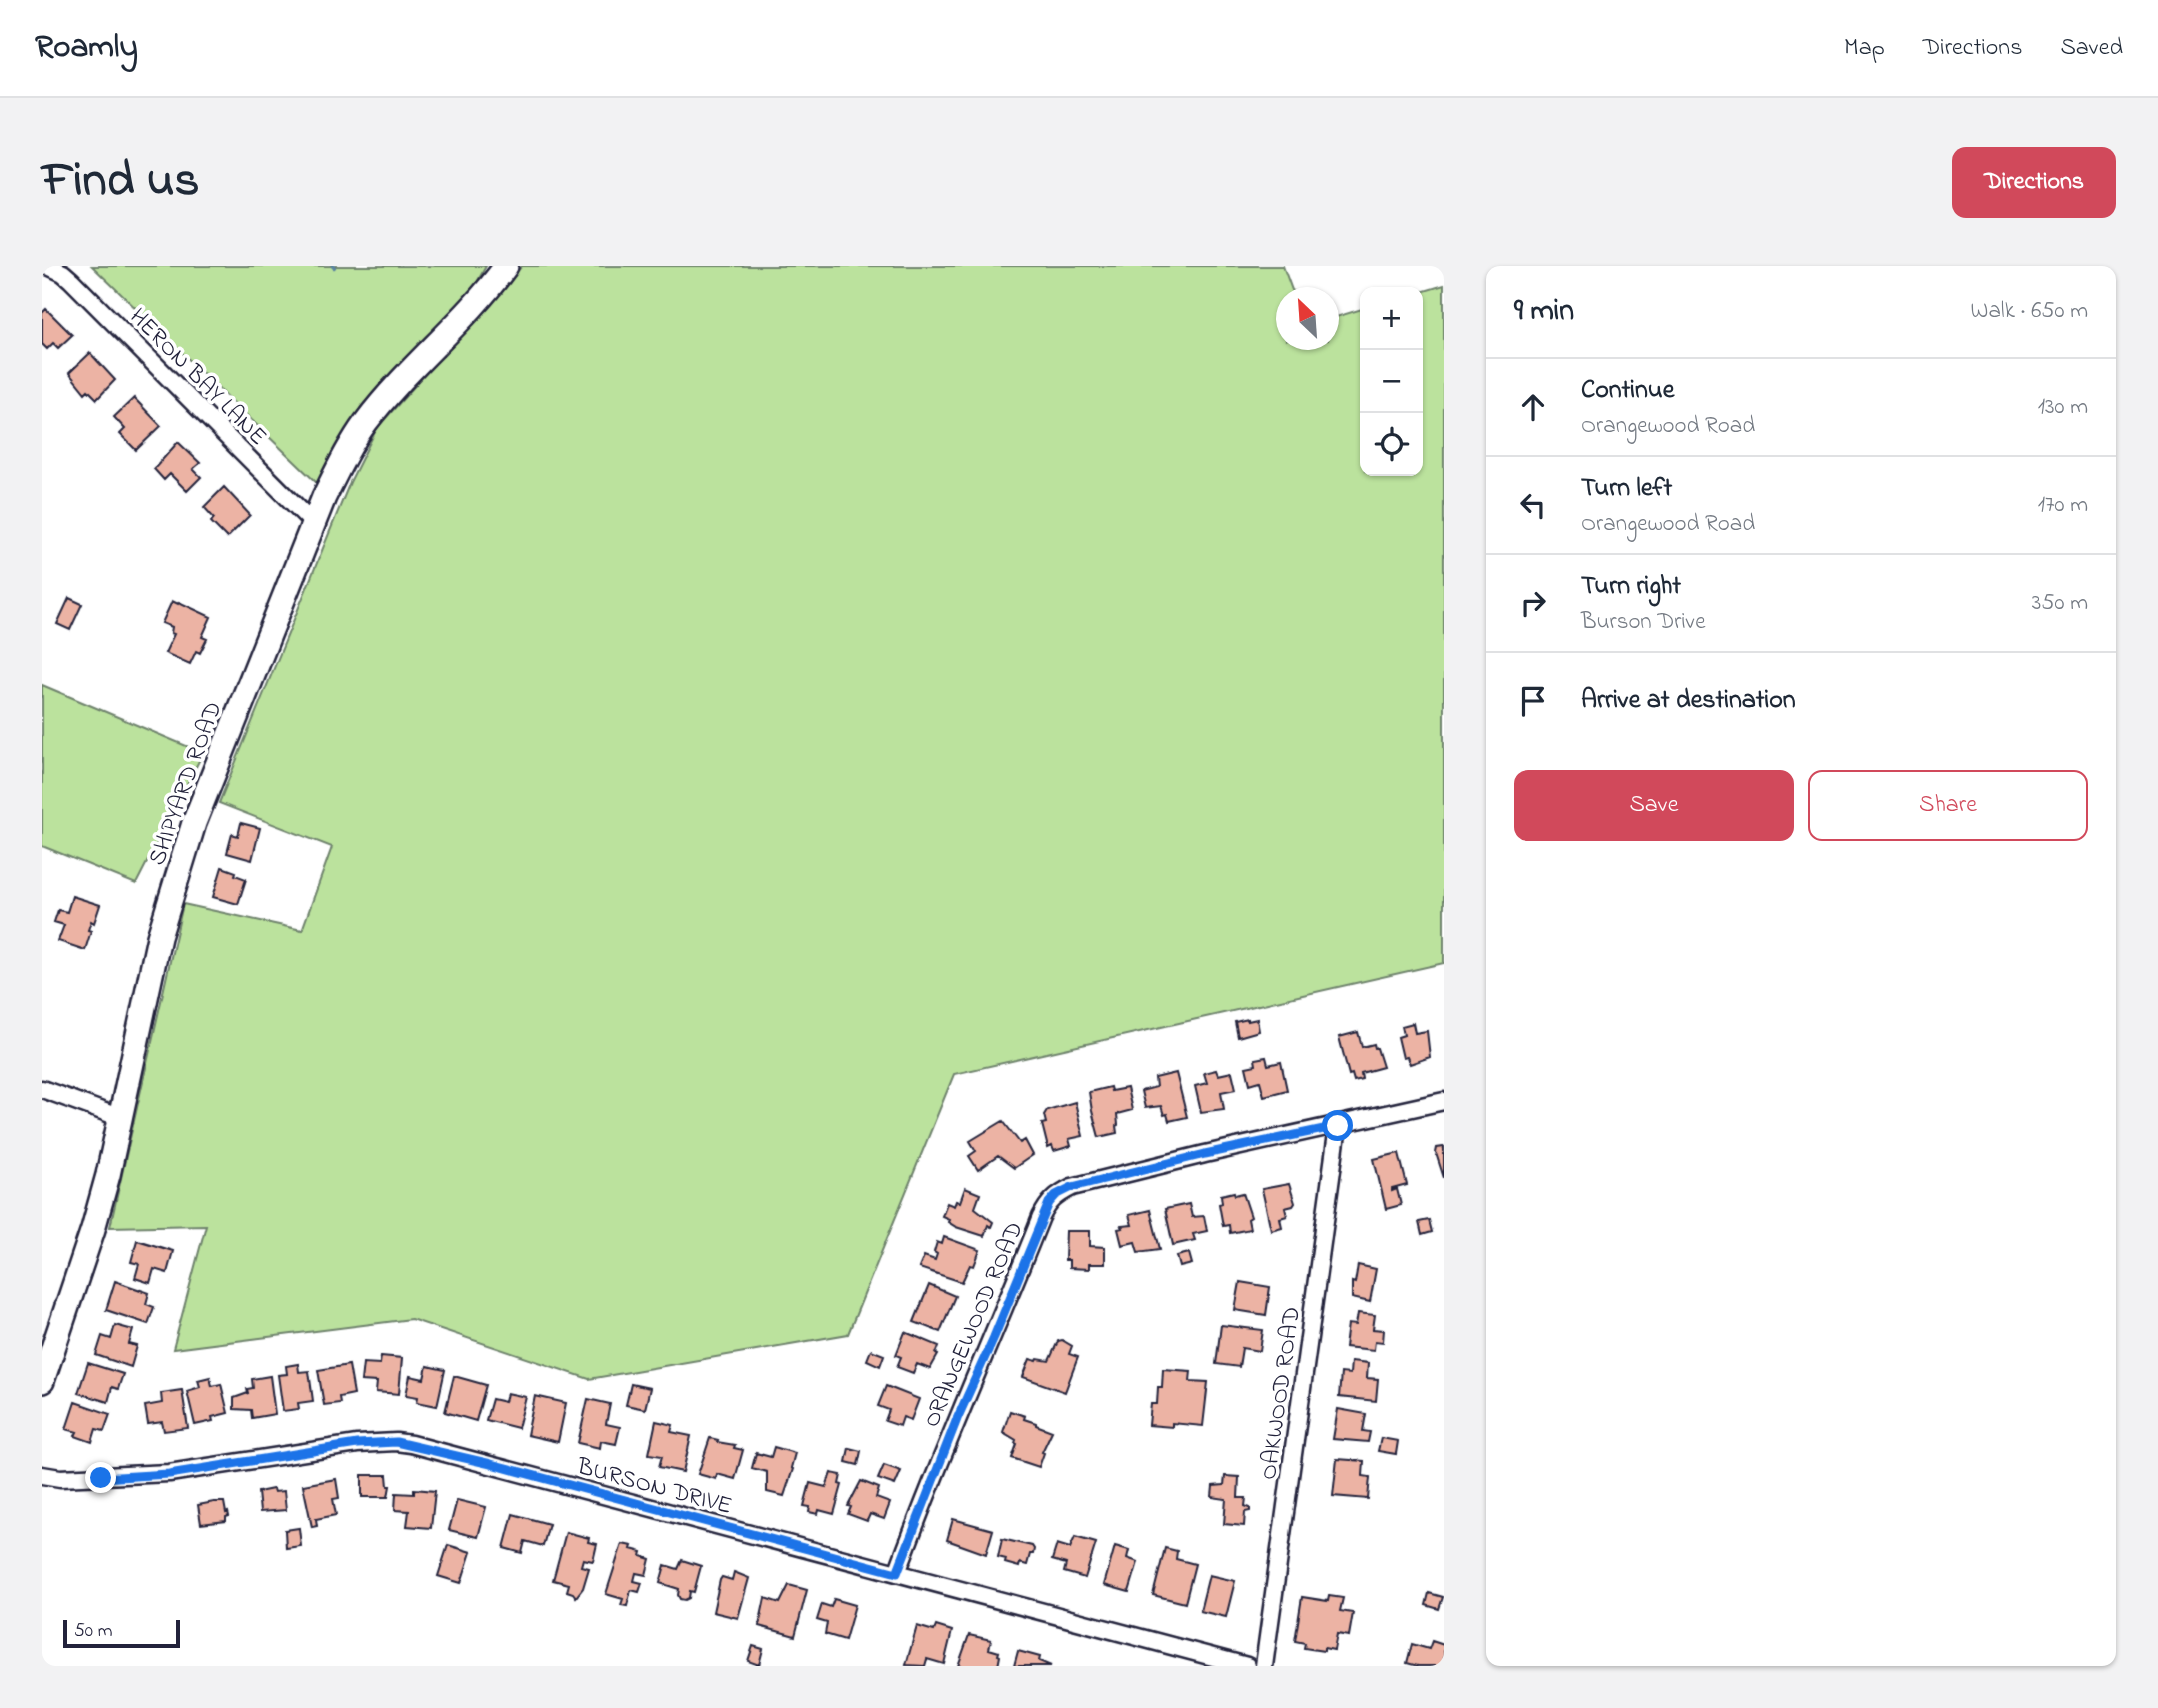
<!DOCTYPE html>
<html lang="en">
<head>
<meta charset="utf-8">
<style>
  body { margin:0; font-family:"Indie Flower",sans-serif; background:#f2f2f3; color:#1f2937 }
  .controls { position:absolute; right:21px; top:21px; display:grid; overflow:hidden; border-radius:14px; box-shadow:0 2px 5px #0004 }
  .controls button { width:63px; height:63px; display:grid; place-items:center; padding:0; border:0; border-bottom:2px solid #e0e1e3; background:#fff; color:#1f2937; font:35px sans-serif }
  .compass { position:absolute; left:1234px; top:21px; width:63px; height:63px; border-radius:50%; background:#fff; box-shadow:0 2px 5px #0004; rotate:335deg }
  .scale { position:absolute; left:21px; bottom:18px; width:117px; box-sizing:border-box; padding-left:7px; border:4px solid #22223b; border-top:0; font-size:19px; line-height:24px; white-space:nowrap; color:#22223b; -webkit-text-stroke:5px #fff; paint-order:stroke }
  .stop { position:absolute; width:21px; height:21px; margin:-16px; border:5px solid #1a73e8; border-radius:50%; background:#fff }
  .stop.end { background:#1a73e8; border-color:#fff; box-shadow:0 2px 7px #0008 }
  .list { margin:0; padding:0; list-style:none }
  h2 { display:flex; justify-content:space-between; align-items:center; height:91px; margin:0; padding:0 28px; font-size:30px }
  h2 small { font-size:23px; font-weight:400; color:#747a83 }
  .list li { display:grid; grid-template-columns:46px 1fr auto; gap:21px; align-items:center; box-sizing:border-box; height:98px; padding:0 28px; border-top:2px solid #e0e1e3 }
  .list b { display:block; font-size:26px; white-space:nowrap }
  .list p { margin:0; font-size:23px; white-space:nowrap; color:#747a83 }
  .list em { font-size:23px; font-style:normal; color:#747a83 }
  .actions { display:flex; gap:14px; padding:21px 28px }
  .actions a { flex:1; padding:16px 0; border:2px solid #d1495b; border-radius:14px; text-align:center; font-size:24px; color:#d1495b }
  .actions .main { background:#d1495b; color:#fff }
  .icon { flex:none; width:38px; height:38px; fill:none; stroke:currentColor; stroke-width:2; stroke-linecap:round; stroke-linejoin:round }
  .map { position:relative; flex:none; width:1402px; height:1400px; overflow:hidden; border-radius:14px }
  header { display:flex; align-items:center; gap:42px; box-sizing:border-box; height:98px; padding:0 35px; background:#fff; border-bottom:2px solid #e0e1e3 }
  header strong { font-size:33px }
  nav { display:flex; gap:38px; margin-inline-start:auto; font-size:24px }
  .intro { display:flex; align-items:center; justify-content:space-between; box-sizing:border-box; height:168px; padding:0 42px }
  h1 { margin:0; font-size:49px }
  .button { padding:18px 32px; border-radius:14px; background:#d1495b; color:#fff; font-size:24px; font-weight:700 }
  main { display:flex; gap:42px; padding:0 42px }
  aside { flex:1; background:#fff; border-radius:14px; box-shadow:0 2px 5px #0004 }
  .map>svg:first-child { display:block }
  .green { fill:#bbe29d; stroke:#6e826c; stroke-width:2 }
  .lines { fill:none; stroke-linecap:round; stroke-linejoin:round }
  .stream { stroke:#5b859f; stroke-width:4.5 }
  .building { fill:#ecb3a4; stroke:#22223b; stroke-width:2 }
  .street-casing { stroke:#22223b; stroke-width:21 }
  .secondary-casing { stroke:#22223b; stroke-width:28 }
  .street { stroke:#fff; stroke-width:16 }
  .secondary { stroke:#fff; stroke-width:23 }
  .route { stroke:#1a73e8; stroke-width:9 }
  .labels { text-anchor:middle; stroke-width:7; stroke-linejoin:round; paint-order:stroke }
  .street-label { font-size:24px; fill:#22223b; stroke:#fff }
</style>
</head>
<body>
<header>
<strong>Roamly</strong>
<nav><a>Map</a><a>Directions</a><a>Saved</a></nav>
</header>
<div class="intro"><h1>Find us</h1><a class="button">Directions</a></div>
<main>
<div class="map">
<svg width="1402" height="1400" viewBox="0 0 1402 1400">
  <rect width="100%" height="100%" fill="#fff"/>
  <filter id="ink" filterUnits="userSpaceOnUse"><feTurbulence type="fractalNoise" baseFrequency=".0143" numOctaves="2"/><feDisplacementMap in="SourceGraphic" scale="14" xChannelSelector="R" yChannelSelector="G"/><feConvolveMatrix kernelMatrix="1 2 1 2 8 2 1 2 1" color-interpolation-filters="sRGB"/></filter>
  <g filter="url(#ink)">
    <!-- green -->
    <path class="green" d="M50 0H444L429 27 319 141 277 219Z
      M480 0H1241L1250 24 1260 31 1244 32V74H1286L1287 49 1291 52 1323 42V205H1376V27L1402 19V697L912 808 806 1068 547 1113 369 1053 131 1083 164 959 68 961 141 638 260 664 290 581 177 537 308 216 335 162Z
      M0 419 161 487 94 618 0 580Z"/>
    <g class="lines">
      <!-- stream -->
      <path class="stream" d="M291 0 292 1"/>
    </g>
    <!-- building -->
    <path class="building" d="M4 43 30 69 16 82 11 77 5 83 0 78V47Z
      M48 87 73 114 55 133 46 124 43 127 27 107Z
      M92 132 119 160 94 184 78 168 83 163 72 151Z
      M136 176 158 197 151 203 159 211 145 225 128 208 122 214 112 203Z
      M182 221 208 249 185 272 169 256 172 252 162 241Z
      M27 332 40 338 28 364 15 358Z
      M130 335 136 338 137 336 169 351 160 371 165 373 158 387 154 385 148 398 123 387 132 368 129 367 130 361 120 357Z
      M199 557 218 562 210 594 185 587 190 568 196 570Z
      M180 601 194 606 193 609 204 613 196 638 171 631Z
      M30 630 58 639 52 657 49 655 46 664 49 665 43 684 16 675 22 659 12 656 16 644 25 646Z
      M1206 753V755L1215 753 1217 765 1196 771 1193 756Z
      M1371 757 1373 767 1385 765 1388 791 1368 798 1365 791 1361 792 1356 771 1362 769 1360 760Z
      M1316 766 1320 781 1332 778 1333 782H1335L1341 801 1319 807 1320 813 1312 815 1310 808 1307 809 1297 771Z
      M1224 791 1226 799 1239 796 1245 824 1222 830 1218 815 1208 818 1204 801 1214 799 1213 793Z
      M1174 804 1176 809 1190 806 1194 823 1179 826 1182 843 1159 846 1153 820 1165 817 1162 807Z
      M1134 807 1145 851 1127 855 1125 848 1122 849 1119 840 1103 842 1099 825 1114 821 1113 812Z
      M1068 821 1069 825 1085 822 1090 844 1075 848 1076 859 1074 860 1075 867 1057 871 1050 845 1047 826Z
      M1033 836 1041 870 1027 873 1029 880 1012 885 1010 880 1006 882 1000 858 1004 857 1002 849 1005 844Z
      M961 855 978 877 983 874 991 889 972 902 956 890 936 904 927 890 934 885 928 875Z
      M1402 881V912L1394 887 1395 882Z
      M1357 887 1365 919 1350 923V925L1355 923 1359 939 1344 943 1332 893Z
      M1247 918 1253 937 1251 940 1243 942 1245 950 1238 952 1240 961 1229 964 1220 923Z
      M923 922 938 928 933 942 951 956 949 961 946 959 942 970 914 961 906 956 907 953 900 950 905 937 912 940 914 935 918 936Z
      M1192 926 1193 929 1201 927 1209 951 1206 953 1208 963 1188 967 1187 959 1181 960 1177 938 1180 937 1179 929Z
      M1147 938 1150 951 1162 950 1165 965 1151 968 1153 974 1131 979 1123 943Z
      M1108 944 1118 983 1096 986 1093 976 1080 979 1076 963 1080 962 1079 960 1090 959 1087 949Z
      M1387 954 1390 966 1380 969 1377 956Z
      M1024 965H1048V980L1063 981V998H1047V1003L1027 1002V994H1023Z
      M902 971 938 984 932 1000 928 999 920 1016 877 1002 882 990 893 994 895 988 892 986 895 976 900 978Z
      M95 974 131 985 125 1007 112 1003 108 1017 93 1012 97 998 89 996Z
      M1147 987 1150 998 1138 1001 1135 990Z
      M1316 999 1334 1003 1328 1036 1310 1032V1016L1313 1017Z
      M73 1015 107 1027 104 1038 112 1041 106 1058 64 1044Z
      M1198 1016 1228 1021 1224 1049 1193 1044Z
      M887 1019 913 1030 898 1066 872 1056Z
      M1316 1047 1333 1049 1331 1063 1342 1064 1341 1076 1333 1075 1332 1084 1303 1081 1306 1058 1314 1059Z
      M73 1059 91 1064 87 1078 95 1080 89 1101 54 1089 60 1070 69 1073Z
      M1179 1059 1221 1064 1218 1085 1200 1082 1197 1101 1174 1098Z
      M863 1066 897 1080 894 1088 896 1089 888 1103 875 1098 871 1107 855 1101 859 1091 854 1089Z
      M1020 1074 1030 1080 1027 1088 1036 1091 1023 1126 981 1111 988 1093 995 1095 996 1093 1007 1095 1016 1075Z
      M829 1084 842 1089 838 1100 825 1094Z
      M339 1090 360 1092 357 1128 334 1126 335 1116 319 1115 321 1097 338 1098Z
      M1309 1095 1326 1097 1325 1112 1336 1113 1334 1135 1297 1131 1299 1107 1308 1108Z
      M46 1097 81 1108 76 1123 70 1121 66 1136 36 1127Z
      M256 1098 257 1106 267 1105 271 1135 256 1137 257 1143 241 1145 236 1109 245 1108 244 1100Z
      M307 1099 312 1128 297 1131 298 1137 282 1139 276 1104Z
      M385 1100 403 1104 395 1140 375 1136 376 1131 364 1129 368 1110 382 1113Z
      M1121 1103 1149 1105 1148 1115 1166 1116 1161 1160 1130 1157V1161L1107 1159 1109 1138H1115L1116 1121H1120Z
      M228 1110 233 1148 210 1152 209 1144 192 1143V1132L206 1127 205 1123 211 1122 210 1113Z
      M412 1110 444 1119 434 1155 403 1146Z
      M168 1111 170 1120 179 1118 186 1147 170 1151 171 1155 153 1159 145 1125 158 1121 156 1114Z
      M589 1118 608 1122 603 1143 584 1139Z
      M844 1120 877 1133 869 1154 861 1151 858 1160 843 1155 847 1144 836 1140Z
      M140 1124 146 1162 122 1165 120 1156 106 1158 103 1140 120 1137 119 1127Z
      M465 1127 484 1131 476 1162 444 1154 450 1133 463 1136Z
      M493 1130 524 1137 516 1176 485 1169Z
      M546 1133 568 1138 564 1158 578 1161 574 1178 559 1175 558 1182 536 1177Z
      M33 1136 68 1148 62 1165 54 1163 50 1176 33 1170 35 1166 24 1163Z
      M1296 1143 1324 1148 1321 1165 1328 1166 1326 1176 1291 1173Z
      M968 1145 983 1150 982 1153 994 1157V1159L1010 1165 1000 1186 1002 1187 997 1201 970 1192 975 1178 973 1177 974 1174 961 1166Z
      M614 1155 631 1159 629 1166 649 1170 641 1206 617 1201 620 1190 607 1188Z
      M668 1172 676 1174 675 1176 693 1179 692 1182 701 1184 693 1213 675 1208 674 1213 656 1208Z
      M1339 1172 1356 1175 1354 1188 1336 1185Z
      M732 1181 753 1187 749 1202 751 1203 742 1230 725 1226V1206L710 1202 714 1187 729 1191Z
      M807 1182 819 1185 816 1199 804 1196Z
      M1295 1193 1322 1195 1321 1210 1328 1211 1326 1233 1291 1230Z
      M842 1199 859 1205 853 1219 836 1213Z
      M789 1207 799 1209 797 1218 800 1219 792 1248 777 1244 776 1248 767 1246 768 1241 762 1240 768 1217 784 1221Z
      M320 1209H345L346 1220H348L346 1231H320Z
      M1183 1210 1197 1211 1196 1232H1204L1203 1240 1208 1242V1245L1203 1246 1202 1260 1182 1258 1184 1233 1170 1231 1171 1220 1182 1219Z
      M294 1213 297 1232 291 1233 294 1249 274 1253 275 1260 270 1261 261 1219Z
      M819 1215 837 1222 834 1232 848 1237 842 1253 828 1248 825 1255 806 1248 809 1241 806 1240Z
      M231 1223 232 1226 242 1225 244 1244 218 1246 216 1226Z
      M372 1223 393 1225 389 1262 365 1260 367 1245 353 1244 354 1227 372 1228Z
      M415 1234 444 1241 436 1271 407 1264Z
      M172 1236H182L184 1247 186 1246 187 1250 184 1251V1255L159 1258 156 1239Z
      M471 1248 507 1258 501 1280 483 1275 480 1287 462 1282Z
      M911 1253 951 1264 944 1288 905 1274Z
      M257 1262 259 1280 244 1282 243 1264Z
      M524 1266 547 1272 546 1276 555 1278 551 1295 541 1293 539 1300 547 1302 541 1322 534 1331 531 1327 525 1325 527 1318 511 1314Z
      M1033 1271 1054 1277 1043 1312 1022 1306 1024 1298 1010 1294 1015 1278 1028 1282Z
      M960 1273 990 1280 992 1283 991 1288H988L985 1299 978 1297 977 1301 963 1297 964 1293 956 1291Z
      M580 1278 590 1280 589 1283 600 1286 599 1290 608 1293 604 1309 594 1307 592 1315 600 1317 597 1326 589 1324 585 1340 579 1339 581 1333 564 1328Z
      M406 1279 429 1286 419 1317 396 1310Z
      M1073 1280 1087 1284 1085 1292 1096 1296 1087 1326 1062 1319Z
      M1123 1282 1135 1285 1134 1293 1153 1298 1143 1337 1111 1329Z
      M640 1294 659 1300 652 1326 648 1325 647 1332 643 1334 638 1333 636 1329 637 1323 618 1317 623 1299 636 1303Z
      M692 1306 707 1312 696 1352 671 1346 678 1314 680 1311 690 1314Z
      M1167 1309 1193 1315 1184 1351 1158 1345Z
      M747 1319 765 1324 753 1370 717 1360 723 1332 738 1337Z
      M1387 1327 1401 1331 1397 1343 1384 1339Z
      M1287 1330 1301 1332 1298 1345 1311 1347 1307 1370 1295 1368 1292 1384 1282 1382V1385L1262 1382 1263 1377 1253 1375 1260 1331 1286 1335Z
      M792 1333 813 1339 803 1374 783 1368 785 1357 775 1354 780 1338 789 1341Z
      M875 1360 892 1365 894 1360 910 1365 902 1398 885 1393 883 1400 864 1399Z
      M927 1369 949 1374 947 1383 957 1386 956 1389 958 1390 956 1400H916Z
      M1390 1375 1402 1379V1400H1376L1365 1397 1370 1378 1387 1383Z
      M711 1380 721 1383 717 1399 706 1395Z
      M976 1385 998 1391 997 1395 1009 1400H972Z"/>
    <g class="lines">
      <defs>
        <path id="street" d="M6 0 21 7 29 14 272 258
          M0 823 79 852
          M0 1209 18 1212 127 1207 315 1178 354 1176 369 1178 1205 1400
          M855 1307C899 1186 952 1070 999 951 1007 935 1014 929 1030 921L1163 888 1402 835
          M1222 1400 1296 860"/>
        <path id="secondary" d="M0 1115 51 963 66 909 117 671 152 557 282 231C295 205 307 179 324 156 366 100 423 57 464 0"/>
      </defs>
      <!-- street casing -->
      <use href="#street" class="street-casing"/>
      <!-- secondary casing -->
      <use href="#secondary" class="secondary-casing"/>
      <!-- street -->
      <use href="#street" class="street"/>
      <!-- secondary -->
      <use href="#secondary" class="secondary"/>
    </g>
  </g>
  <g class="lines" filter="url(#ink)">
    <!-- route -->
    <path class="route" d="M59 1212 127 1208 315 1178 354 1176 449 1198 855 1307 915 1153 952 1071 1007 937 1014 929 1030 921 1163 888 1296 860"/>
  </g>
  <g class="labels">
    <!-- street labels -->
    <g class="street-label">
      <text transform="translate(157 110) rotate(45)" y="8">HERON BAY LANE</text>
      <text transform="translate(142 517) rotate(-70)" y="8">SHIPYARD ROAD</text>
      <text transform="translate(930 1058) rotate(-67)" y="8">ORANGEWOOD ROAD</text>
      <text transform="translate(1237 1127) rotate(-82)" y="8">OAKWOOD ROAD</text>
      <text transform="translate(613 1219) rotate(15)" y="8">BURSON DRIVE</text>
    </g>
  </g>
</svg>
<div class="controls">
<button>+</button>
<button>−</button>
<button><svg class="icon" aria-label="locate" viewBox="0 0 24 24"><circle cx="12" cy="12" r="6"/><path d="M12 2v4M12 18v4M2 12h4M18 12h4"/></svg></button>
</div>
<svg class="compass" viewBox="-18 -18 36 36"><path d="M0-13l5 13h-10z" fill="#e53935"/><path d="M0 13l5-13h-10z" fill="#747a83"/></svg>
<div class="scale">50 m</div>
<div class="stop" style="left:1296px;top:860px"></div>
<div class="stop end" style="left:59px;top:1212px"></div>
</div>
<aside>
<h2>9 min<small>Walk · 650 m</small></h2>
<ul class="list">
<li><svg class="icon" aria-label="ahead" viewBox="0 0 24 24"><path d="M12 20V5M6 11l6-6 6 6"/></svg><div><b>Continue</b><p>Orangewood Road</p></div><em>130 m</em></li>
<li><svg class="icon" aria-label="left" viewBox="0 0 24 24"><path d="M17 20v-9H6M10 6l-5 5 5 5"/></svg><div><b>Turn left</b><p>Orangewood Road</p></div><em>170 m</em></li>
<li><svg class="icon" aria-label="right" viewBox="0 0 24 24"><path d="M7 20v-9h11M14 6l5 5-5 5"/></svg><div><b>Turn right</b><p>Burson Drive</p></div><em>350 m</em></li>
<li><svg class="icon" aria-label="arrive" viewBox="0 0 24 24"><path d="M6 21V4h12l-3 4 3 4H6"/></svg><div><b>Arrive at destination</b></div></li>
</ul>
<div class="actions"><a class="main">Save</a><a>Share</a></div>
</aside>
</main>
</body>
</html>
